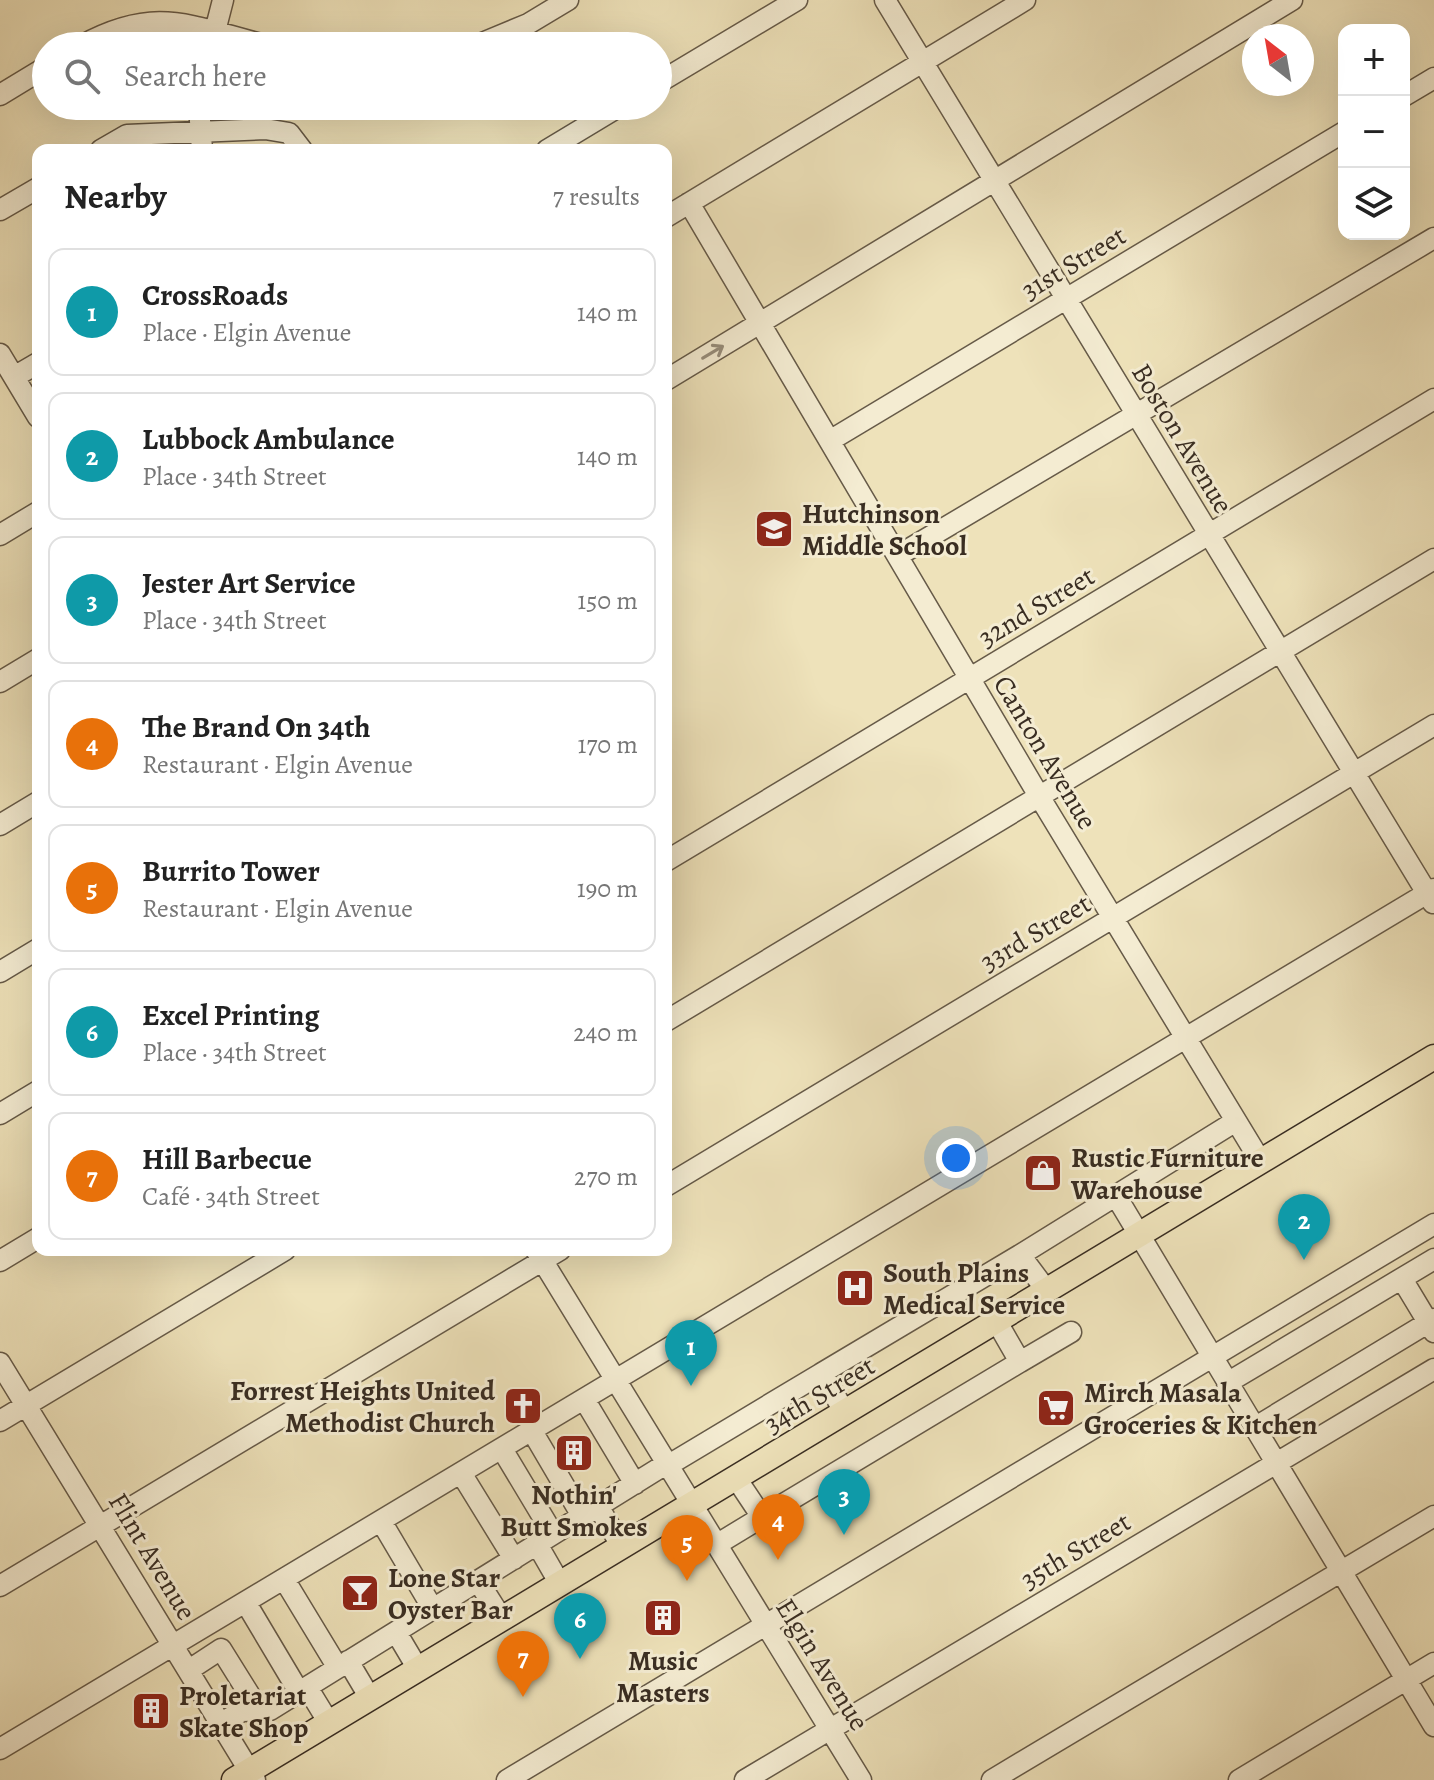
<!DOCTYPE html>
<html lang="en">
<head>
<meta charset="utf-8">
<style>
  body { margin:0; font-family:Alegreya,serif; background:#f6f6f6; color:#222 }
  .controls { position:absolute; right:24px; top:24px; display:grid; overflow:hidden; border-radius:16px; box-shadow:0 8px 32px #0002 }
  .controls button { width:72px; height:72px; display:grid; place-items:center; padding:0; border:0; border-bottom:2px solid #e0e0e0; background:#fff; color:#222; font:40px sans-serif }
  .compass { position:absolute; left:1242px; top:24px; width:72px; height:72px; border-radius:50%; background:#fff; box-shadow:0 8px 32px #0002; rotate:329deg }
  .you { position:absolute; left:956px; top:1158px; width:28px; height:28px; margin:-20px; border:6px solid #fff; border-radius:50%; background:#1a73e8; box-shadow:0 0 0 12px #1a73e833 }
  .badge { display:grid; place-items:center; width:52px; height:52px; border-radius:50%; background:#0b8043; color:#fff; font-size:26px; font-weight:700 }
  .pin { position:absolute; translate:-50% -66px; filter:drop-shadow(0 2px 4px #0008) }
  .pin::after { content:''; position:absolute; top:42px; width:28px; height:24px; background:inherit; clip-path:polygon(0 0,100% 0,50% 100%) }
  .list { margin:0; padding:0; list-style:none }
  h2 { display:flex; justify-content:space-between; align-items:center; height:104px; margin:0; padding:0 32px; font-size:34px }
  h2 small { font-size:26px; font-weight:400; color:#767676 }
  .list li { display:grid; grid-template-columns:52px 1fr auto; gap:24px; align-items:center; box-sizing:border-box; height:128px; margin:0 16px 16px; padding:0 16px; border:2px solid #e0e0e0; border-radius:16px }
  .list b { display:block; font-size:30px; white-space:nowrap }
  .list p { margin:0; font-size:26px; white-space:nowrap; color:#767676 }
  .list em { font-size:26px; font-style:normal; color:#767676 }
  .icon { flex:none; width:44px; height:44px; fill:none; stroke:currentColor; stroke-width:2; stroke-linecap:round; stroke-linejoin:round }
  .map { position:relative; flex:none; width:1434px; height:1780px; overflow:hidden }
  .search { position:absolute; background:#fff; box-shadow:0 8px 32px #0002; left:32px; top:32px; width:640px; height:88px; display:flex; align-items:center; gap:20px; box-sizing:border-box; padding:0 28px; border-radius:44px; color:#767676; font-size:30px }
  .panel { position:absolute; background:#fff; box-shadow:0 8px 32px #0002; left:32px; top:144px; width:640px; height:1112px; border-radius:16px }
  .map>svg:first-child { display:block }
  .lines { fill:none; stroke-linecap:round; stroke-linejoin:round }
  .minor-casing { stroke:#665a48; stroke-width:23 }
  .major-casing { stroke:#392d22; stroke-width:27 }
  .minor { stroke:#f4ecd2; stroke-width:20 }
  .major { stroke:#eee2ba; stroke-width:24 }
  .oneway { stroke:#968c7a }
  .labels { text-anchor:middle; stroke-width:6; stroke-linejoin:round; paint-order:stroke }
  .street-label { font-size:28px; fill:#392d22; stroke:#f4ecd2 }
  .poi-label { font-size:28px; font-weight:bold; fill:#392d22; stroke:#f4ecd2; text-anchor:start }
</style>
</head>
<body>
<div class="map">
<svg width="1434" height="1780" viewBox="0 0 1434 1780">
  <rect width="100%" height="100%" fill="#eee2ba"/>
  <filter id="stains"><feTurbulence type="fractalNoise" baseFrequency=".0025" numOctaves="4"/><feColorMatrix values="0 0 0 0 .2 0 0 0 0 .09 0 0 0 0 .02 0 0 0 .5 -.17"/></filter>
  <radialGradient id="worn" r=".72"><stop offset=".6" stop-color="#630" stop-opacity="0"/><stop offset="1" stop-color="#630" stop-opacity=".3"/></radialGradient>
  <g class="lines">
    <defs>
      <path id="minor" d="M885 0 1433 903
        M212 43 223 0
        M81 46C158 4 190 27 269 46
        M475 46 528 24 568 0
        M658 83 797 0
        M0 95 46 67
        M1404 96 1434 78
        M199 106 202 150
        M101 150 127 135 265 129 289 133 302 150
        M547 150 620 106
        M689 203 1039 796 1261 1162
        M0 210 38 188
        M666 217 1025 0
        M0 354 38 417
        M14 377 38 363
        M666 380 1292 0
        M831 440 1344 132
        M0 535 38 512
        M899 555 1434 238
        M0 682 38 659
        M0 825 38 802
        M666 861 1434 399
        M0 972 38 949
        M666 1021 1434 559
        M0 1114 38 1091
        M666 1186 1434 725
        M1116 1196 1434 1726
        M536 1250 861 1780
        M1020 1255 1236 1121
        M0 1261 38 1238
        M1402 1279 1434 1332
        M1020 1362 1071 1332
        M0 1363 255 1780
        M822 1373 1020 1255 1047 1291
        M1227 1383 1434 1259
        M584 1399 635 1484
        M0 1421 285 1250
        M1254 1428 1434 1319
        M532 1431 582 1516
        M502 1449 553 1534
        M667 1466 822 1373 845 1413
        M461 1473 514 1559
        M736 1478 762 1517 1020 1362 997 1322
        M598 1506 622 1547
        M381 1521 433 1609
        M537 1544 560 1584
        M716 1545 762 1517
        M284 1579 338 1668
        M478 1581 502 1619
        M0 1586 560 1250
        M246 1603 299 1692
        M396 1632 418 1669
        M348 1661 370 1698
        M189 1670 221 1649 259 1710
        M307 1687 329 1723
        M221 1723 242 1711 270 1710 666 1464
        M0 1749 1434 889
        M507 1780 1434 1224
        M745 1780 1434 1369
        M992 1780 1434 1516
        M1239 1780 1434 1663"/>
      <path id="major" d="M234 1780 1434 1057"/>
    </defs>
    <!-- minor casing -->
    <use href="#minor" class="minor-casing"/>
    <!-- major casing -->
    <use href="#major" class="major-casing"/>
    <!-- minor -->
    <use href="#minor" class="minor"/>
    <!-- major -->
    <use href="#major" class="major"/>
  </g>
  <!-- one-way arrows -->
  <defs><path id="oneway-shaft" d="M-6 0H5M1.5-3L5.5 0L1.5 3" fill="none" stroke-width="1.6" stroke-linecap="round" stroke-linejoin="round" transform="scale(2)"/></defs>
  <use class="oneway" href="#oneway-shaft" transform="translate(713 352) rotate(-31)"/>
  <!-- icons -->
  <defs>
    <symbol id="school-square" viewBox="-11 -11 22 22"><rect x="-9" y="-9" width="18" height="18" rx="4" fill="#8f2418" stroke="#f4ecd2"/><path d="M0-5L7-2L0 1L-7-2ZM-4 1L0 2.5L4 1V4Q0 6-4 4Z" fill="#fff"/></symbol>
    <symbol id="shop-square" viewBox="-11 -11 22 22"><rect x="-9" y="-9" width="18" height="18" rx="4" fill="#8f2418" stroke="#f4ecd2"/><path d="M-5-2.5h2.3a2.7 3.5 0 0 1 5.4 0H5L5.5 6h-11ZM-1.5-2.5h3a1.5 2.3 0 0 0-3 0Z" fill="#fff"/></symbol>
    <symbol id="hospital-square" viewBox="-11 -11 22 22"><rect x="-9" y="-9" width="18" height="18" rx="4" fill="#8f2418" stroke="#f4ecd2"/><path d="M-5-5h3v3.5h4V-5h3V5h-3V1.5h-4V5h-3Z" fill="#fff"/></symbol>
    <symbol id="church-square" viewBox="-11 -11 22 22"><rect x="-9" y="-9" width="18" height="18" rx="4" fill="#8f2418" stroke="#f4ecd2"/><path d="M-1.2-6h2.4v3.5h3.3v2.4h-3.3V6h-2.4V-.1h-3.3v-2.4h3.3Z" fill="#fff"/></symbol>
    <symbol id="supermarket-square" viewBox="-11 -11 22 22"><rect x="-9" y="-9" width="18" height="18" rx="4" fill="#8f2418" stroke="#f4ecd2"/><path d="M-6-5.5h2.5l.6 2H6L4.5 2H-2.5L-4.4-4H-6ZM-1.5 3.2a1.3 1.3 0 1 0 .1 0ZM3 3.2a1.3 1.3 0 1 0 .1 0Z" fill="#fff"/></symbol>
    <symbol id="building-square" viewBox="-11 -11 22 22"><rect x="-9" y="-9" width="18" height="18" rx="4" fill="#8f2418" stroke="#f4ecd2"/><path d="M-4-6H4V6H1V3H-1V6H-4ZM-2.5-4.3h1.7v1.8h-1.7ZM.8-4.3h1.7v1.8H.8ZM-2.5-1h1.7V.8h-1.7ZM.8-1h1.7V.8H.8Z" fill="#fff"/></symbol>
    <symbol id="bar-square" viewBox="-11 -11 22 22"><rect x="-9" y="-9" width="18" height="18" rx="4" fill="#8f2418" stroke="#f4ecd2"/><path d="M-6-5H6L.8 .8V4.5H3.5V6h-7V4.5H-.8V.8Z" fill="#fff"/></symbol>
  </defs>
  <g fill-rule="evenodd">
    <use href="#school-square" x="752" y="507" width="44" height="44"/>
    <use href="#shop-square" x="1021" y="1151" width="44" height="44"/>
    <use href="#hospital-square" x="833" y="1266" width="44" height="44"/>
    <use href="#church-square" x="501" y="1384" width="44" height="44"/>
    <use href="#supermarket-square" x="1034" y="1386" width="44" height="44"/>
    <use href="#building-square" x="552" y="1431" width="44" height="44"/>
    <use href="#bar-square" x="338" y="1571" width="44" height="44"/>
    <use href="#building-square" x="641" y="1596" width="44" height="44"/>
    <use href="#building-square" x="129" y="1689" width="44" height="44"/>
  </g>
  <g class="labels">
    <!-- street labels -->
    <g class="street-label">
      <text transform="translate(1073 262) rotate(-31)" y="10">31st Street</text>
      <text transform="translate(1183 438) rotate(59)" y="10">Boston Avenue</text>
      <text transform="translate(1036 606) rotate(-31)" y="10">32nd Street</text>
      <text transform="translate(1046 752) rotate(59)" y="10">Canton Avenue</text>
      <text transform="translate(1035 932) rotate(-31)" y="10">33rd Street</text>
      <text transform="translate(819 1394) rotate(-31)" y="10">34th Street</text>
      <text transform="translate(1075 1550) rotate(-31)" y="10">35th Street</text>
      <text transform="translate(153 1556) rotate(59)" y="10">Flint Avenue</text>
      <text transform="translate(823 1664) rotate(58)" y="10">Elgin Avenue</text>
    </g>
    <!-- poi labels -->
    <g class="poi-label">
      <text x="802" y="523">Hutchinson<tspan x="802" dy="32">Middle School</tspan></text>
      <text x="1071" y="1167">Rustic Furniture<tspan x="1071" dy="32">Warehouse</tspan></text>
      <text x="883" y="1282">South Plains<tspan x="883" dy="32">Medical Service</tspan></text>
      <text x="495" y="1400" text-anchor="end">Forrest Heights United<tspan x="495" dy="32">Methodist Church</tspan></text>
      <text x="1084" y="1402">Mirch Masala<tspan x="1084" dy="32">Groceries &amp; Kitchen</tspan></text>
      <text x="574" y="1504" text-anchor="middle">Nothin'<tspan x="574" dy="32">Butt Smokes</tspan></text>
      <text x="388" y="1587">Lone Star<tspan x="388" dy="32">Oyster Bar</tspan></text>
      <text x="663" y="1670" text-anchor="middle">Music<tspan x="663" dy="32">Masters</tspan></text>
      <text x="179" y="1705">Proletariat<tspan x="179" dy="32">Skate Shop</tspan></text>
    </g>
  </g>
  <rect width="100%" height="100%" filter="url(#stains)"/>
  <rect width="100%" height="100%" fill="url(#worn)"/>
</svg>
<div class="controls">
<button>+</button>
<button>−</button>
<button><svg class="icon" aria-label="layers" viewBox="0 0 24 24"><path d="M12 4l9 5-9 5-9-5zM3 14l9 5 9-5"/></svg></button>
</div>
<svg class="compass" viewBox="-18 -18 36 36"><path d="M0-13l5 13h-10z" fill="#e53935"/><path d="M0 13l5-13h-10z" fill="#767676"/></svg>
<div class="you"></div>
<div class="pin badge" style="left:691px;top:1386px;background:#0f9aa8">1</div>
<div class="pin badge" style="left:1304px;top:1260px;background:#0f9aa8">2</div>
<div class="pin badge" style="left:844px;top:1535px;background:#0f9aa8">3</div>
<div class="pin badge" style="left:778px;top:1560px;background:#e8710a">4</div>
<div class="pin badge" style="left:687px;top:1581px;background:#e8710a">5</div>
<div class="pin badge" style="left:580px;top:1659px;background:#0f9aa8">6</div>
<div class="pin badge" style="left:523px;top:1697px;background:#e8710a">7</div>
<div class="search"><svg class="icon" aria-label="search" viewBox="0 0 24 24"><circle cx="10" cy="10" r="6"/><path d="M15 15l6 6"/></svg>Search here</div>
<section class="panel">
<h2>Nearby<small>7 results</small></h2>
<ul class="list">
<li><span class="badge" style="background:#0f9aa8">1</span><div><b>CrossRoads</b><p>Place · Elgin Avenue</p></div><em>140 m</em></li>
<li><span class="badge" style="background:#0f9aa8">2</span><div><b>Lubbock Ambulance</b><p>Place · 34th Street</p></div><em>140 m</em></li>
<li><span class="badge" style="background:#0f9aa8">3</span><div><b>Jester Art Service</b><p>Place · 34th Street</p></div><em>150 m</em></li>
<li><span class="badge" style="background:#e8710a">4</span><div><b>The Brand On 34th</b><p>Restaurant · Elgin Avenue</p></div><em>170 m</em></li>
<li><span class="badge" style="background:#e8710a">5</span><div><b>Burrito Tower</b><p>Restaurant · Elgin Avenue</p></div><em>190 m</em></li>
<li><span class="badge" style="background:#0f9aa8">6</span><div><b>Excel Printing</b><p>Place · 34th Street</p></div><em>240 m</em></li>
<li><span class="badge" style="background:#e8710a">7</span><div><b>Hill Barbecue</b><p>Café · 34th Street</p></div><em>270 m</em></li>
</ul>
</section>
</div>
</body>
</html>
